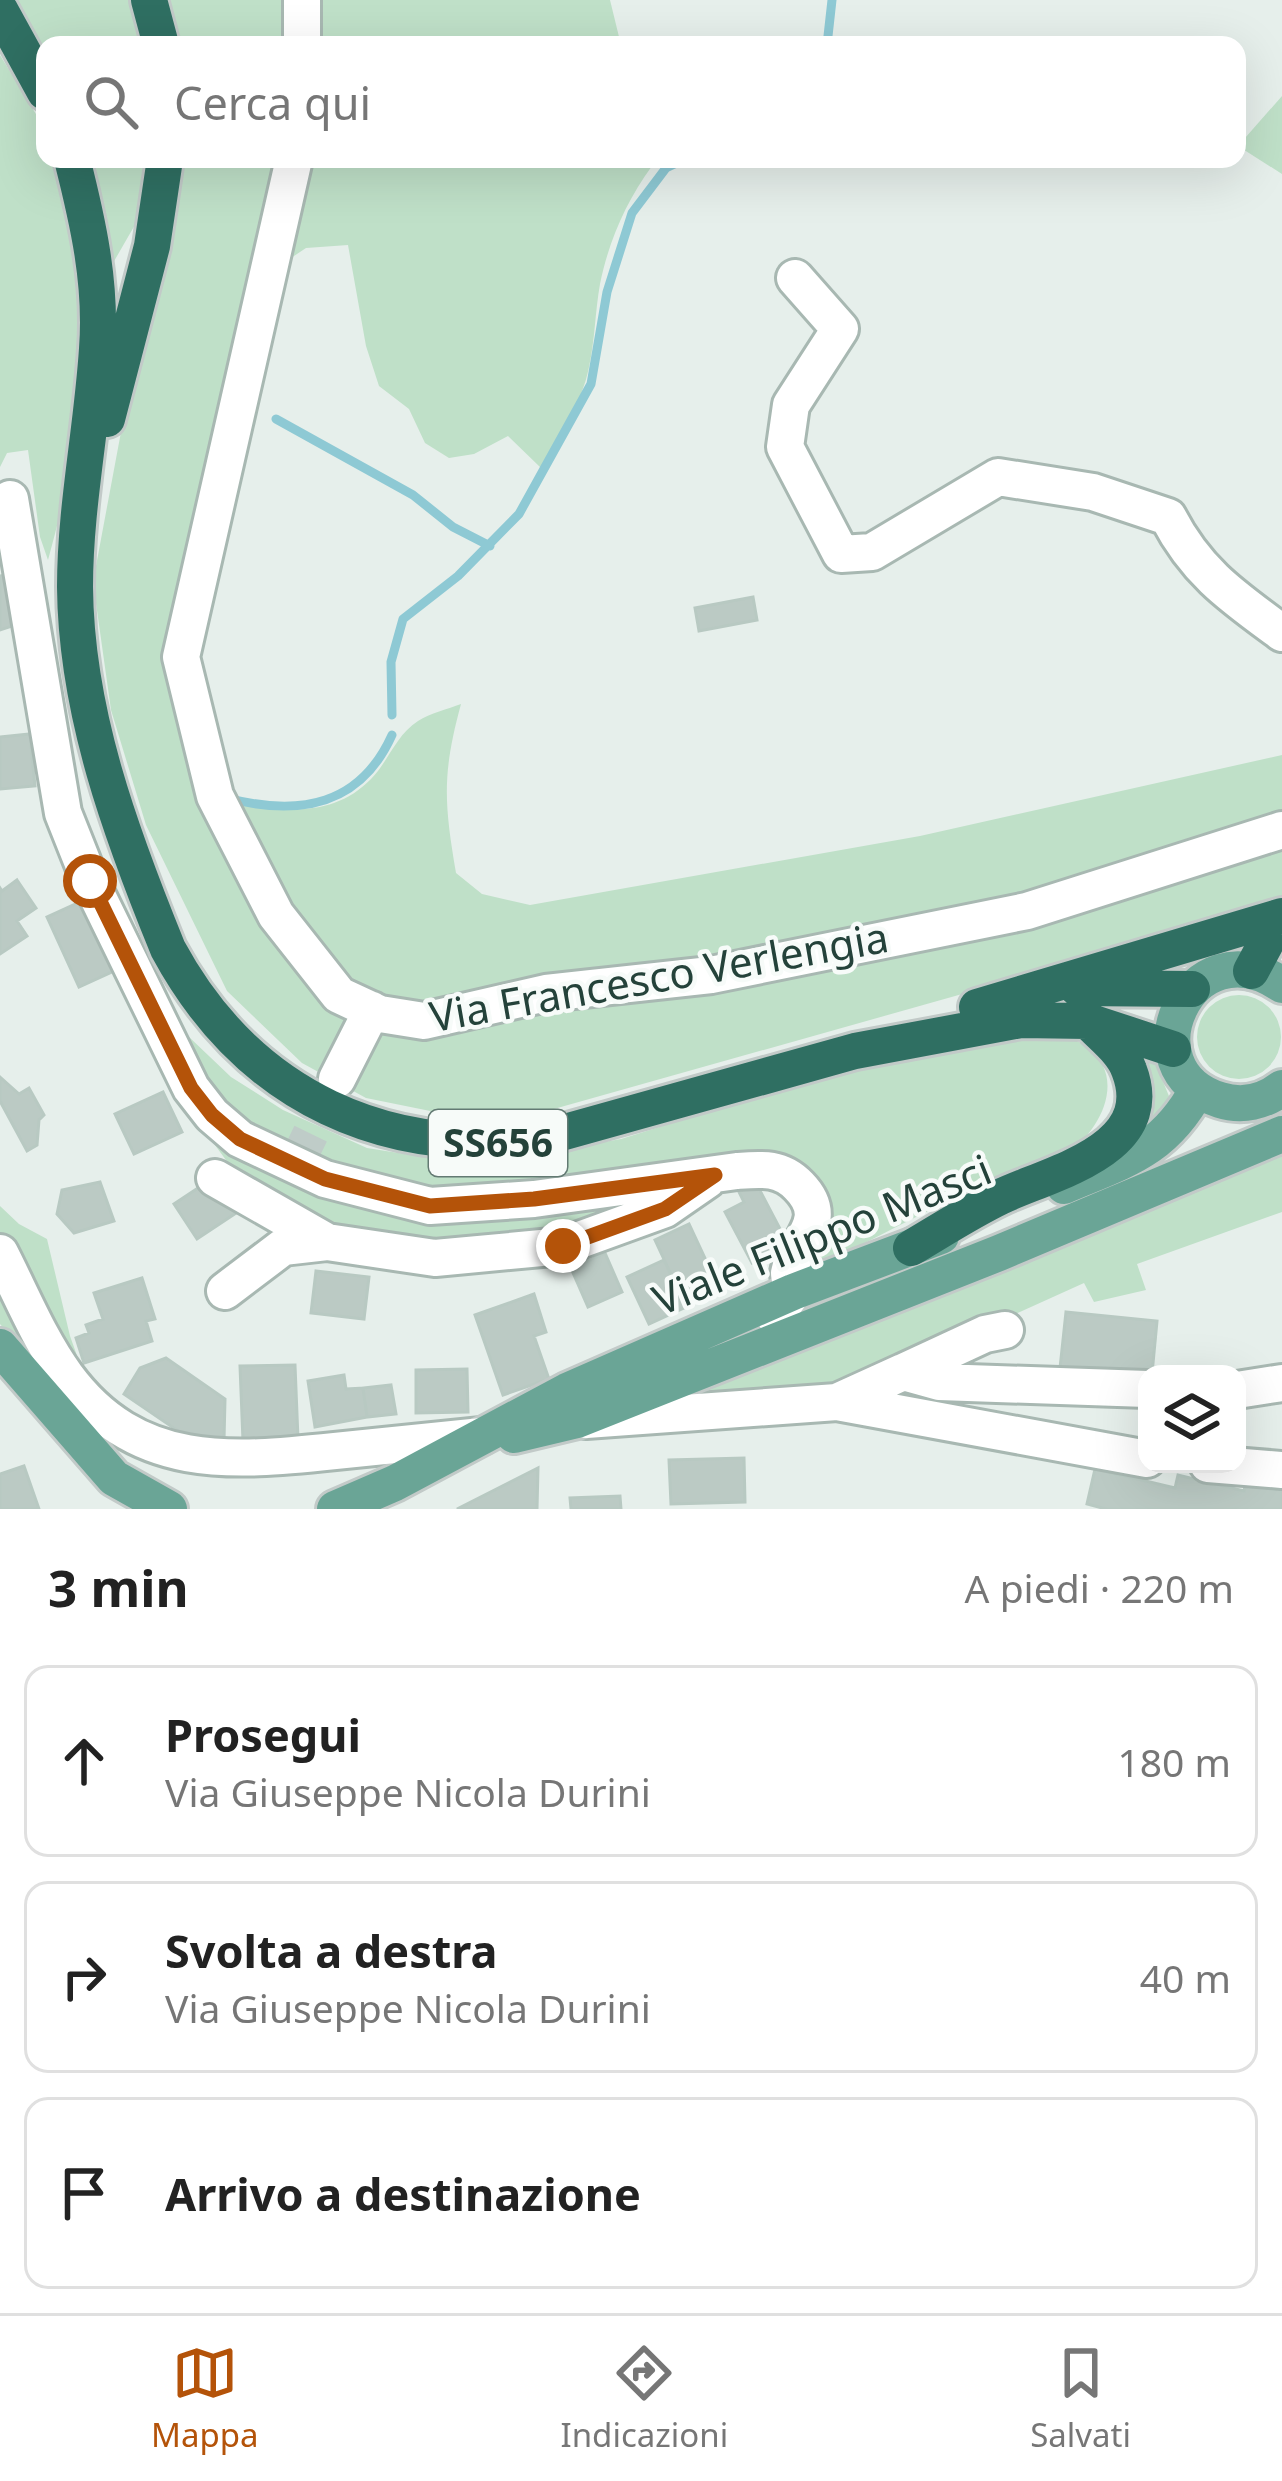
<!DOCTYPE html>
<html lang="it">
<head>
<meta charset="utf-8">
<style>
  body { margin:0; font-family:"Noto Sans",sans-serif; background:#f2f2f2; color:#222 }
  .controls { position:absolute; right:36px; bottom:36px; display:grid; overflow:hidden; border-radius:24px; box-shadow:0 12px 48px #0002 }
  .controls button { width:108px; height:108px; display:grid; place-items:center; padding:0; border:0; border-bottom:3px solid #e0e0e0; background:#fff; color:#222; font:60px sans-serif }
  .stop { position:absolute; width:36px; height:36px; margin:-27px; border:9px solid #b45309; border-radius:50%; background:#fff }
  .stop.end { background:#b45309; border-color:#fff; box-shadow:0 3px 12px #0008 }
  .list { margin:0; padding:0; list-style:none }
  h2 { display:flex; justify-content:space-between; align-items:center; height:156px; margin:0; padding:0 48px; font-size:51px }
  h2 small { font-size:39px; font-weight:400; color:#767676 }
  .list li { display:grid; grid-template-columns:78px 1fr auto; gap:36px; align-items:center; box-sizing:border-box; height:192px; margin:0 24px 24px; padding:0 24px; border:3px solid #e0e0e0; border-radius:24px }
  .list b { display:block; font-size:45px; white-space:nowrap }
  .list p { margin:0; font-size:39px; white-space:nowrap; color:#767676 }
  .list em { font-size:39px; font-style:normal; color:#767676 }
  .icon { flex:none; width:66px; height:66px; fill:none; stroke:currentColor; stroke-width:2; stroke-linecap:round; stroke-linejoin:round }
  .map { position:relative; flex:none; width:1282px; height:1509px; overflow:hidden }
  .search { position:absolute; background:#fff; box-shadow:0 12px 48px #0002; left:36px; right:36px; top:36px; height:132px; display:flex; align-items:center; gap:30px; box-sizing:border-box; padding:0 42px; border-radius:24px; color:#767676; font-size:45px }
  .sheet { height:804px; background:#fff }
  nav { display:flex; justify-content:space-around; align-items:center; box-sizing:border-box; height:168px; border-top:3px solid #e0e0e0; background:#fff; font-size:33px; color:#767676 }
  nav a { display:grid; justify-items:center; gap:6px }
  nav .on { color:#b45309 }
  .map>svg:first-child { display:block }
  .green { fill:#bfe0c8 }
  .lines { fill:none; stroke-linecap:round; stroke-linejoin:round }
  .stream { stroke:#8ec9d4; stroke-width:9 }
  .building { fill:#bbcac4; stroke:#b8c9c2; stroke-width:3 }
  .minor-tunnel { stroke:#bfccc8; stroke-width:36; stroke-dasharray:36 18; stroke-linecap:butt }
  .minor-casing { stroke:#a8b8b2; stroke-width:42 }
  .major-casing { stroke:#c2cac8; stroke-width:42 }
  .highway-casing { stroke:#c2cac8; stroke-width:42 }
  .minor { stroke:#fff; stroke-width:36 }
  .major { stroke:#6aa596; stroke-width:36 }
  .highway { stroke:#2f6f62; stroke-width:36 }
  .route { stroke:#b45309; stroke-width:15 }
  .labels { text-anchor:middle; stroke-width:9; stroke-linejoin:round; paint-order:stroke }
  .shield { fill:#f7fbf9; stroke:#637a73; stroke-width:3 }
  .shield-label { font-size:39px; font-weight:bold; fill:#24423a }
  .street-label { font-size:42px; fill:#24423a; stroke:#f7fbf9 }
</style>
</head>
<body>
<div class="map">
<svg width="1282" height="1509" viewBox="0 0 1282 1509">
  <rect width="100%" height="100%" fill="#e6efeb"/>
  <!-- green -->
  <path class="green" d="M16 0H135L149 45H45V55Z
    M163 0H610L621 45H175Z
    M0 55 45 129V159H59C67 188 78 219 83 249 100 342 73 469 48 560L40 537 28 450 7 453 0 467Z
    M1282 96V174L1238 146Z
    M89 159H152L147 204 113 263Z
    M179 159H651L652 166C626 202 609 240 600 284 595 312 595 340 589 367 582 403 559 437 541 468L508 436 474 454 449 458 425 443 409 409 379 386 366 346 348 245 306 248 285 262 193 649 230 800C279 812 332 819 371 779 388 762 396 735 418 721 430 713 448 709 461 704 442 774 444 802 456 873L482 894 530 905 920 836 1282 755V904L529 1116 445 1114 366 1098 302 1063 227 991 146 825 111 710 93 582 121 432 165 251Z
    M1197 1037a42 42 0 1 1 84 0a42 42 0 1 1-84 0Z
    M1053 1032C1063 1036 1078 1040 1087 1047 1129 1078 1099 1134 1064 1155 1038 1171 1004 1176 977 1188 923 1212 870 1241 817 1267L824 1208 784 1163 574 1238 373 1243 245 1186 212 1141 188 1036 231 1077 283 1110 367 1148 474 1165 621 1139 853 1067Z
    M1146 1053 1157 1067 1171 1101 1132 1142 1142 1056Z
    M1282 1143V1212L1137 1264 1146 1290 1094 1302 1084 1283 835 1396 693 1406 679 1394Z
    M0 1206 19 1224 47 1239 70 1336 86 1381 31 1360 0 1324Z"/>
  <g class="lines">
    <!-- stream -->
    <path class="stream" d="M827 45 832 0
      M276 419 413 495 453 527 490 546
      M392 715 391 662 403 619 458 576 519 514 591 384 607 292 632 213 666 168 685 159
      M231 799C300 816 360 806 392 735"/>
  </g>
  <!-- building -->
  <path class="building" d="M10 574 24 622 0 630V576Z
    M753 597 757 620 699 631 695 608Z
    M30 734 35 786 0 789V737Z
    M17 880 36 908 17 921 27 936 0 954V888L2 891Z
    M93 896 125 966 79 987 47 917Z
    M0 1077 19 1094 29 1088 44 1115 39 1120 37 1145 27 1151 0 1101Z
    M163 1092 182 1132 134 1154 115 1114Z
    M213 1178 236 1213 197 1239 174 1204Z
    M100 1182 114 1221 74 1233 57 1214 62 1190Z
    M756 1183 788 1244 752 1263 725 1212 744 1202 739 1192Z
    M689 1224 717 1284 683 1300 655 1240Z
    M584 1252 588 1261 605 1253 622 1292 588 1307 567 1259Z
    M664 1260 686 1307 649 1324 627 1277Z
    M316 1271 369 1277 364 1319 311 1313Z
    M142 1278 155 1319 146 1321 152 1341 84 1363 76 1338 89 1333 86 1325 103 1319 94 1293Z
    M534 1294 546 1332 534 1336 549 1379 503 1395 475 1315Z
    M1066 1312 1157 1321 1152 1374 1060 1368Z
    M166 1358 225 1399 224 1440 200 1446 124 1394 140 1368Z
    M295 1365 298 1439 243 1441 240 1366Z
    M467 1369 468 1412 416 1413V1370Z
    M344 1375 346 1389 363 1388 367 1417 315 1427 308 1381Z
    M391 1385 396 1414 367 1417 363 1388Z
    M744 1458 745 1502 671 1504 669 1460Z
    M24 1466 39 1509H0V1474Z
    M538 1468 537 1509H457Z
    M1095 1469 1175 1488 1178 1475 1244 1491 1247 1477 1282 1485V1509H1106L1087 1504Z
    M620 1496 621 1509H571L570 1498Z"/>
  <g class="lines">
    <!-- minor-tunnel -->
    <path class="minor-tunnel" d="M295 1166 337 1079"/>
    <defs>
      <path id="minor" d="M302 45V0
        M294 159 181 657 215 796 276 915 339 995 380 1014 424 1021 546 993 711 975 1027 911 1282 830
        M795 278 840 329 791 405 785 447 841 554 872 552 998 477 1093 492 1168 517C1197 573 1233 597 1282 633
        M10 499 63 813 90 881 191 1088 212 1115 240 1139 325 1179 430 1206 534 1199 737 1171C762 1169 781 1167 799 1186 833 1221 794 1241 789 1273 789 1279 792 1286 793 1292L775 1317
        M337 1079 372 1010
        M215 1178 327 1242 435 1258 563 1246 665 1209 707 1180
        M0 1253C21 1294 39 1339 66 1376 136 1471 231 1462 335 1451 384 1446 433 1441 482 1436
        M225 1291 283 1247 327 1242
        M903 1372 985 1334 1005 1330
        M1237 1390 1282 1383
        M837 1402 903 1372 939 1382 1147 1389
        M586 1420 837 1402 1147 1459
        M1208 1464 1282 1470"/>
      <path id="major" d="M1282 985C1190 922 1123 1070 1220 1100 1242 1107 1264 1102 1282 1088
        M1064 1186C1125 1160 1164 1151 1197 1090
        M0 1347 114 1478 169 1509
        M514 1435 577 1420 999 1253 1282 1134
        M335 1509 395 1483 567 1391 793 1292 941 1236"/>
      <path id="highway" d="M149 0 161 45
        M0 10 45 92
        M72 159C88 222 102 284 97 349 92 428 75 507 75 587 76 712 121 834 168 949 248 1097 388 1162 554 1135L855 1051 1021 1020 1088 1021 1173 1049
        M107 419 152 246 165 159
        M1251 971 1280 917
        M1077 988 1192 989
        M977 1007 1282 916
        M911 1248C940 1231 969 1212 1000 1197 1050 1173 1160 1150 1129 1070 1122 1050 1101 1036 1088 1021"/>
    </defs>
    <!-- minor casing -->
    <use href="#minor" class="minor-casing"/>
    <!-- major casing -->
    <use href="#major" class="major-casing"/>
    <!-- highway casing -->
    <use href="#highway" class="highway-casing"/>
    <!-- minor -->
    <use href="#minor" class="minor"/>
    <!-- major -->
    <use href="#major" class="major"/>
    <!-- highway -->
    <use href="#highway" class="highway"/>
  </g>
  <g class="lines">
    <!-- route -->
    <path class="route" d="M90 881 191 1088 212 1115 240 1139 325 1179 430 1206 534 1199 715 1175 665 1209 563 1246"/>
  </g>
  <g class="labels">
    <!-- shield labels -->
    <rect class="shield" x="429" y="1110" width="138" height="66" rx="9"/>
    <g class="shield-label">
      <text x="498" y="1157">SS656</text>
    </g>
    <!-- street labels -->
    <g class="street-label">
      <text transform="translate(659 977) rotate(-10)" y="15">Via Francesco Verlengia</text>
      <text transform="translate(822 1235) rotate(-22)" y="15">Viale Filippo Masci</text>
    </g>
  </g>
</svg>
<div class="controls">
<button><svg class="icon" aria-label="layers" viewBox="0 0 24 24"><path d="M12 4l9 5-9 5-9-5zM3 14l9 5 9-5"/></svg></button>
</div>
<div class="stop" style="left:90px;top:881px"></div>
<div class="stop end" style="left:563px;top:1246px"></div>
<div class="search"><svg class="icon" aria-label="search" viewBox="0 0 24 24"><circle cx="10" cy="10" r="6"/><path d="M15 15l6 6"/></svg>Cerca qui</div>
</div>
<section class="sheet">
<h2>3 min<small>A piedi · 220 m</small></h2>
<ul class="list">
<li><svg class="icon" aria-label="ahead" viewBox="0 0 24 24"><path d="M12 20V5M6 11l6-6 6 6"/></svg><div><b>Prosegui</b><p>Via Giuseppe Nicola Durini</p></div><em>180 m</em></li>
<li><svg class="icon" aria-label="right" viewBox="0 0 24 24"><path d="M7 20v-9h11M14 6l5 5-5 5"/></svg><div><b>Svolta a destra</b><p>Via Giuseppe Nicola Durini</p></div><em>40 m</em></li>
<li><svg class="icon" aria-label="arrive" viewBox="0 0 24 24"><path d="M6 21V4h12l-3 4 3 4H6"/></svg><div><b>Arrivo a destinazione</b></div></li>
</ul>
</section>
<nav>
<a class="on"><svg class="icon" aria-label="map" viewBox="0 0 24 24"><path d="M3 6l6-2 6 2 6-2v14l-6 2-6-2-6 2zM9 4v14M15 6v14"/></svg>Mappa</a>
<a><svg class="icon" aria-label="directions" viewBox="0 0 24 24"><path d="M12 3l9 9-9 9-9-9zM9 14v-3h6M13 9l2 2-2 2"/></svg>Indicazioni</a>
<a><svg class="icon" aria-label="saved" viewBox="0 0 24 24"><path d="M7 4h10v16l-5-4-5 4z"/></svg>Salvati</a>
</nav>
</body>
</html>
